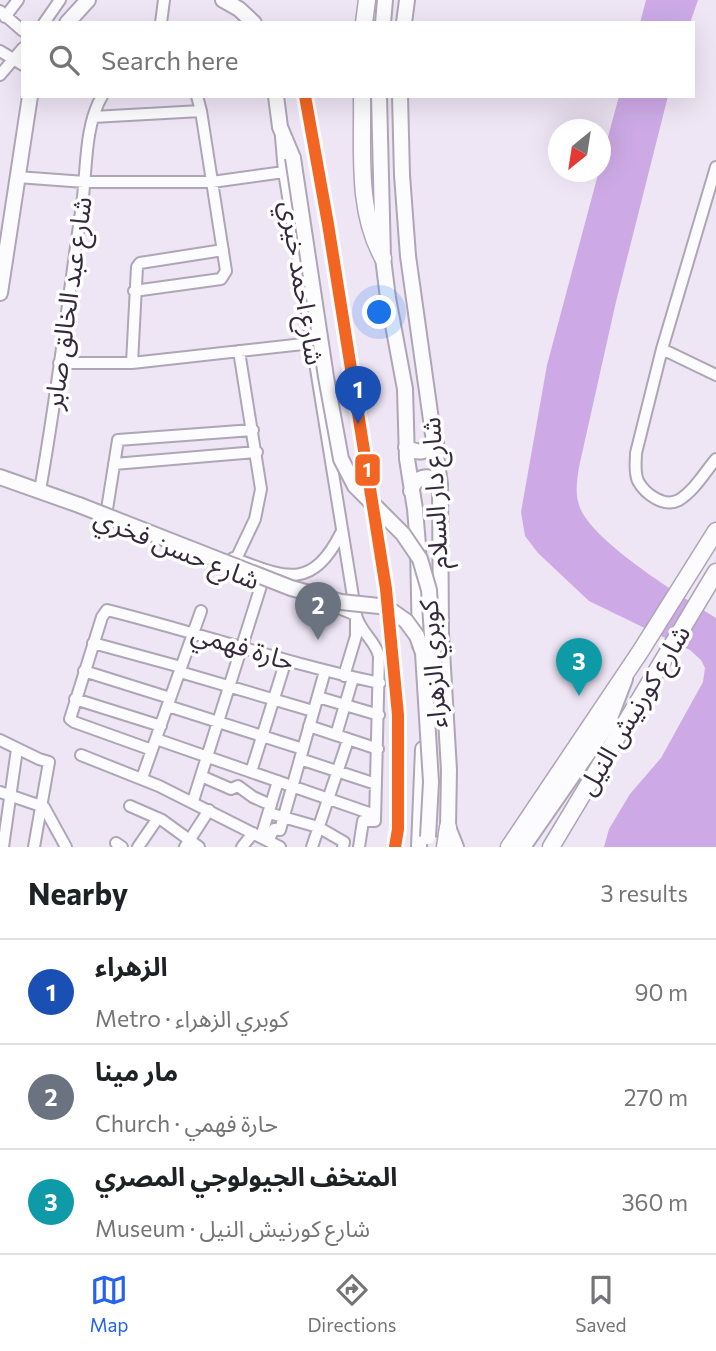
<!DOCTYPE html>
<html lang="en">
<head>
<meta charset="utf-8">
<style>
  body { margin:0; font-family:Commissioner,"Noto Sans Arabic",sans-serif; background:#f6f6f6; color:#202124 }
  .compass { position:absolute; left:548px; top:119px; width:63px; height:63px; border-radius:50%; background:#fff; box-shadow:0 7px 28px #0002; rotate:210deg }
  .you { position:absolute; left:380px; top:313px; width:24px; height:24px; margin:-18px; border:5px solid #fff; border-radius:50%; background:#1a73e8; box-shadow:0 0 0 10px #1a73e833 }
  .badge { display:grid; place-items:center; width:46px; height:46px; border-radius:50%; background:#2563eb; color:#fff; font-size:23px; font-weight:700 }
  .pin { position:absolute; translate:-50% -58px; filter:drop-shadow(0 2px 4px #0008) }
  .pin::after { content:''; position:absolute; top:37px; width:24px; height:21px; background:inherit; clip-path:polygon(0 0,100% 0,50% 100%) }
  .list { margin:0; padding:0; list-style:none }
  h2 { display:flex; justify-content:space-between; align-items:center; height:91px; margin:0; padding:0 28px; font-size:30px }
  h2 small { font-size:23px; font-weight:400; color:#757577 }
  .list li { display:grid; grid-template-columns:46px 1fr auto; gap:21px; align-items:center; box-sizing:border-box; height:105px; padding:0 28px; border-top:2px solid #e0e0e0 }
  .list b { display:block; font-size:26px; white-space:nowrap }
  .list p { margin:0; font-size:23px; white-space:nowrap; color:#757577 }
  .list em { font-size:23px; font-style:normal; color:#757577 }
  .icon { flex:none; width:38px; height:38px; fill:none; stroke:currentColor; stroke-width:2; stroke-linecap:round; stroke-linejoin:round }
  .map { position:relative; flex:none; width:716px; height:847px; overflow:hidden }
  .search { position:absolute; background:#fff; box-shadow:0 7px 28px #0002; left:21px; right:21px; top:21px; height:77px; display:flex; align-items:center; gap:18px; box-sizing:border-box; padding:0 24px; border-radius:0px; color:#757577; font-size:26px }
  .sheet { height:406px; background:#fff }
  nav { display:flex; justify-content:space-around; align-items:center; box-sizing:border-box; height:98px; border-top:2px solid #e0e0e0; background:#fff; font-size:19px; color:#757577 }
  nav a { display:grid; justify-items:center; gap:4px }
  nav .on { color:#2563eb }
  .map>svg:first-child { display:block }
  .water { fill:#cdaae6 }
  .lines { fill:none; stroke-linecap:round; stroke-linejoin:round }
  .minor-casing { stroke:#aea5b5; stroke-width:14 }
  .major-casing { stroke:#aea5b5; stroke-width:18 }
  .highway-casing { stroke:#aea5b5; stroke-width:19 }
  .minor { stroke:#fcfbfe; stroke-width:10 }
  .major { stroke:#fcfbfe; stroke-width:14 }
  .highway { stroke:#fcfbfe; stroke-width:16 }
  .major-bridge-casing { stroke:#aea5b5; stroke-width:18; stroke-linecap:butt }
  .major-bridge { stroke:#fcfbfe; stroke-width:14 }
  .metro-1-casing { stroke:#fff; stroke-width:18 }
  .metro-1 { stroke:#f26522; stroke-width:12 }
  .labels { text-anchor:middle; stroke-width:7; stroke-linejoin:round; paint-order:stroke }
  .street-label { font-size:26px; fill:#352a3d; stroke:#fff }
  .line-badge { stroke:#fff; stroke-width:2.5 }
  .badge-label { font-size:19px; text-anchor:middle; font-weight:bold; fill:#fff }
</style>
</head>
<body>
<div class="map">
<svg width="716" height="847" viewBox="0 0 716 847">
  <rect width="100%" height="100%" fill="#eee5f5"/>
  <!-- water -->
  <path class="water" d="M646 0H698L690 23H640Z
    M619 96H668L615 306 579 467C577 480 575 493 579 505 590 541 683 597 716 618V847H604L609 829 630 794 661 758 703 682 705 668 701 660 690 650 589 601 538 553 525 536 521 512 547 365Z"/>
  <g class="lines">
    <defs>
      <path id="minor" d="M0 11 23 31
        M5 17 18 0
        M44 23 60 0
        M161 23 164 0
        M0 51 23 65
        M0 75 23 48
        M93 117 201 111
        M281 137 284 172 356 615V636L344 676
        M716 167 662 349 636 453C636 462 634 472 638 481 645 494 664 508 679 500 694 491 705 472 716 459
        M17 177 85 182H212L284 172
        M134 291 221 279 226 271 201 111 197 96
        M662 349 716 375
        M59 363H132L312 343
        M132 363 137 267 140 263 223 250
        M114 464 257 452
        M45 494 40 490C57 396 68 300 82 205 87 170 84 127 102 96
        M107 509 118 440 253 430
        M233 558C284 577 311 592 341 533
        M236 559 255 519 261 489 239 351
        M334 606 356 615C360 632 375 640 379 656L375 821H363L359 847
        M93 643 181 667
        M84 671 170 698
        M180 672 313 711
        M318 697 379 715
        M75 699 161 726
        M168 706 303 749
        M309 726 378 749
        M336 735 353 678
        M156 739 375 815
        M0 740 39 759 49 762 34 847
        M152 750 74 722 70 719 102 617 107 610C199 633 288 664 380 683
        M81 755 159 786 280 847
        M300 759 376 784
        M251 772 286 660
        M201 776 231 789 238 786 253 797 271 805
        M142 778 201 611
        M0 792 44 807 66 847
        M193 801 266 570
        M130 806 162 820 199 847
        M269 813 318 827 344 842 343 847
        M261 837 278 781
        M268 841 274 829 280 830 325 671
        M116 843 122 847
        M3 847 17 749
        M138 847 158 818
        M185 847 209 810
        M242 847 253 833
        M312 847 348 740"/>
      <path id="major" d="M223 0 239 9 254 23
        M67 23 88 0
        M383 23 385 0
        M404 23 407 0
        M276 96 280 127 293 158
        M379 96 383 258 388 298 405 389 407 459 415 509 418 545 420 645
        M400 96 402 175 408 256 440 484 441 634 449 770 448 827 456 847
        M0 293 30 96
        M406 447C417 454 428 453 436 442
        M0 477 79 505
        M411 491C415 476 429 473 440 484
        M419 847 423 749
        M523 847 607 726 625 679"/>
      <path id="highway" d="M364 23 367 0
        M362 96C363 150 356 210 383 258
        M445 847 448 827
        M509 847 640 652 716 531
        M551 847 716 572"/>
    </defs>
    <!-- minor casing -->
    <use href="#minor" class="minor-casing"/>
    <!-- major casing -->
    <use href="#major" class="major-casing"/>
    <!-- highway casing -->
    <use href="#highway" class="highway-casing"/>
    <!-- minor -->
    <use href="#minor" class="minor"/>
    <!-- major -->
    <use href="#major" class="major"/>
    <!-- highway -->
    <use href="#highway" class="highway"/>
    <defs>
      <path id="major-bridge" d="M293 158 326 377 341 459 355 486 403 534 420 559 429 590 436 696
        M79 505 291 588 341 602 379 606 389 609 406 621 417 636 423 653 431 782 428 837"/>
    </defs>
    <!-- major-bridge casing -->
    <use href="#major-bridge" class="major-bridge-casing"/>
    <!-- major-bridge -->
    <use href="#major-bridge" class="major-bridge"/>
    <defs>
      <path id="metro-1" d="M305 96 328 224 386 589 398 715V829L395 847"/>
    </defs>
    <!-- metro-1 casing -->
    <use href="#metro-1" class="metro-1-casing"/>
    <!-- metro-1 -->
    <use href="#metro-1" class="metro-1"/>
  </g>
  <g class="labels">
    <!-- street labels -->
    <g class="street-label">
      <text transform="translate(302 283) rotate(81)" y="9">شارع احمد خيري</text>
      <text transform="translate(68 303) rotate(-82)" y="9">شارع عبد الخالق صابر</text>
      <text transform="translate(435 493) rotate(-93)" y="9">شارع دار السلام</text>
      <text transform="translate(177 549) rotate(22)" y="9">شارع حسن فخري</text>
      <text transform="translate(243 647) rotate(17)" y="9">حارة فهمي</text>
      <text transform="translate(433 664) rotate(-94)" y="9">كوبري الزهراء</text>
      <text transform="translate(634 710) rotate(-59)" y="9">شارع كورنيش النيل</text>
    </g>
  </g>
  <rect class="line-badge" x="354" y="453" width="27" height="34" rx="7" fill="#f26522"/>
  <g class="badge-label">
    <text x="367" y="477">1</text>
  </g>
</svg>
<svg class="compass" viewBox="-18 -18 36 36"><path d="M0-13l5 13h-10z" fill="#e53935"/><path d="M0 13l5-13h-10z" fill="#757577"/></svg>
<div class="you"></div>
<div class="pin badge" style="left:358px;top:424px;background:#1a4fb4">1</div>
<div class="pin badge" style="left:318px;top:640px;background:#6b7280">2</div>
<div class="pin badge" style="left:579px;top:696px;background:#0f9aa8">3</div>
<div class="search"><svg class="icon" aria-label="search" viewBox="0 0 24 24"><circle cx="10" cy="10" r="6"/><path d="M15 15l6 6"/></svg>Search here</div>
</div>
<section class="sheet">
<h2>Nearby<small>3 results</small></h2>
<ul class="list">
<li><span class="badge" style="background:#1a4fb4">1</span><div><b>الزهراء</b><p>Metro · كوبري الزهراء</p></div><em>90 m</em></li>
<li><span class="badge" style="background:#6b7280">2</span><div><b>مار مينا</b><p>Church · حارة فهمي</p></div><em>270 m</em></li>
<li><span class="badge" style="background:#0f9aa8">3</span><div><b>المتخف الجيولوجي المصري</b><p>Museum · شارع كورنيش النيل</p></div><em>360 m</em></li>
</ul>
</section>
<nav>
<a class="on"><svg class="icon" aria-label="map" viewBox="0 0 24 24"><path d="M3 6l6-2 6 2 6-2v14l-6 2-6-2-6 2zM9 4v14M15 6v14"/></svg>Map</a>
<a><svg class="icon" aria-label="directions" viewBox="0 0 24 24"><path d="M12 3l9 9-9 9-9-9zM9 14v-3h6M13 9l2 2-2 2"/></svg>Directions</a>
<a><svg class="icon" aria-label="saved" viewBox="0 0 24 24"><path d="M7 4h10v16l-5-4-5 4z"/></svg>Saved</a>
</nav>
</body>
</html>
